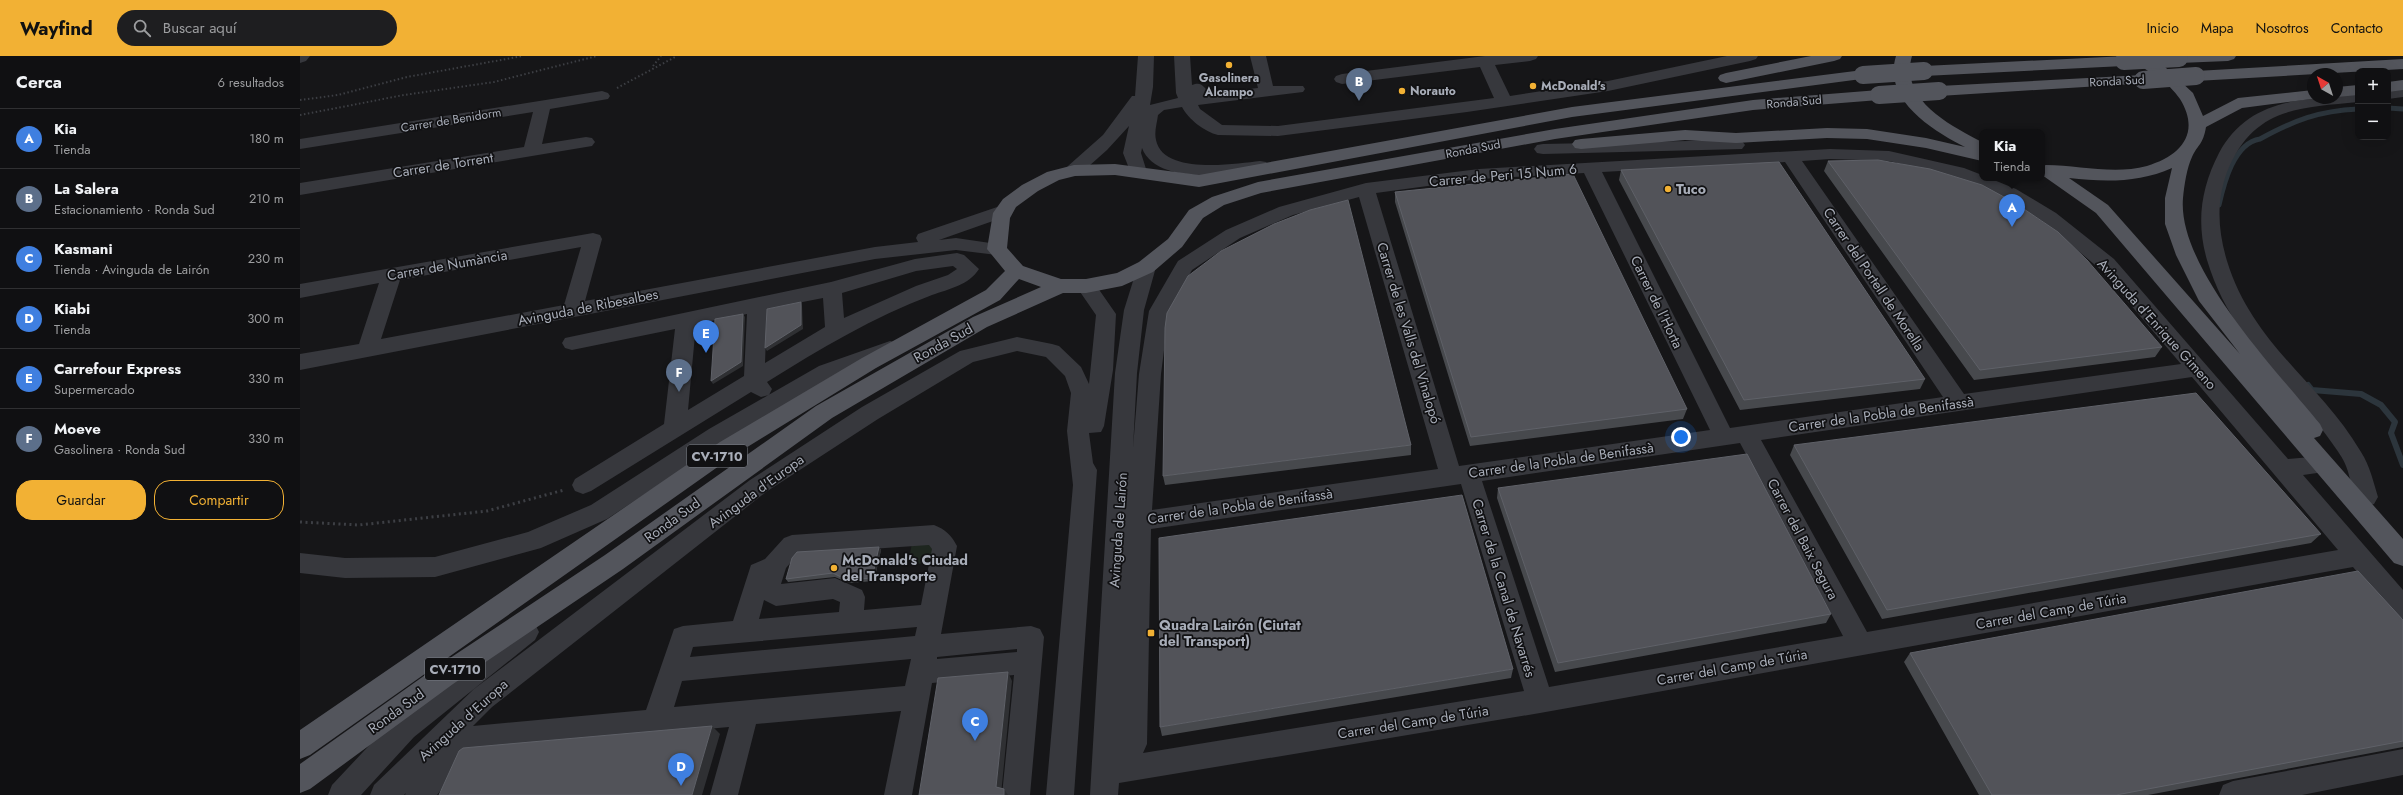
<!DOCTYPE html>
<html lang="es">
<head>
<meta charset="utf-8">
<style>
  body { margin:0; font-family:Jost,sans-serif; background:#1e1e20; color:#f1f3f6 }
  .controls { position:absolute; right:12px; top:12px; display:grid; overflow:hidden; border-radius:8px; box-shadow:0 4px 16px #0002 }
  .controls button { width:36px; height:36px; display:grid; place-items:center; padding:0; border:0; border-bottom:1px solid #303032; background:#101012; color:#f1f3f6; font:20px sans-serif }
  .compass { position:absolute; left:2007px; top:12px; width:36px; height:36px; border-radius:50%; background:#101012; box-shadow:0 4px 16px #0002; rotate:321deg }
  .you { position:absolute; left:1381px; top:381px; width:14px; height:14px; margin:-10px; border:3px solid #fff; border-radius:50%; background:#1a73e8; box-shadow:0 0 0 6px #1a73e833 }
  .badge { display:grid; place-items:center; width:26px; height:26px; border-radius:50%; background:#f2b134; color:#fff; font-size:13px; font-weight:700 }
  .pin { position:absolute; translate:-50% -33px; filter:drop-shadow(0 1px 2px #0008) }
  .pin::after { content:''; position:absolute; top:21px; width:14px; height:12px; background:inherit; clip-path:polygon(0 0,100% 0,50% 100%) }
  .popup { position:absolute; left:1679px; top:73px; width:66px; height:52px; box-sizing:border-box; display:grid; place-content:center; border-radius:8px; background:#101012; filter:drop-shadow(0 1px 3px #0005); font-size:13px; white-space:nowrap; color:#9c9d9f }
  .popup b { font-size:15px; color:#f1f3f6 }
  .popup::after { content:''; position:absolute; left:50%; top:100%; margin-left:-8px; border:8px solid transparent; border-top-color:#101012 }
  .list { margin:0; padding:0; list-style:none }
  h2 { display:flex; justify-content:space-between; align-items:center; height:52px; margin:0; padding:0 16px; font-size:17px }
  h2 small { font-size:13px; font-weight:400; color:#9c9d9f }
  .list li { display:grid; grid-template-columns:26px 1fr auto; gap:12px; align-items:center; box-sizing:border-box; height:60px; padding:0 16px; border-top:1px solid #303032 }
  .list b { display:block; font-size:15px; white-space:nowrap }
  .list p { margin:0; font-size:13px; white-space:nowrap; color:#9c9d9f }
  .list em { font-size:13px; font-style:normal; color:#9c9d9f }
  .actions { display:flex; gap:8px; padding:12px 16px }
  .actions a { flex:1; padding:9px 0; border:1px solid #f2b134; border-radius:16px; text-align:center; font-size:14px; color:#f2b134 }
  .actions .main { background:#f2b134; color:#111 }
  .icon { flex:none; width:22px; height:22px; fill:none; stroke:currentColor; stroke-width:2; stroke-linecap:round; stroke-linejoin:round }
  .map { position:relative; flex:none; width:2103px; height:739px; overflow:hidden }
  header { display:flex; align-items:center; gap:24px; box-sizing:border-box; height:56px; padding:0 20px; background:#f2b134; color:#111 }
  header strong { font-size:19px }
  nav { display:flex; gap:22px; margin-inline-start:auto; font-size:14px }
  .search { width:280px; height:36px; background:#1e1e20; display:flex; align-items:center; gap:10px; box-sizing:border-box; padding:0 14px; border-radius:22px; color:#9c9d9f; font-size:15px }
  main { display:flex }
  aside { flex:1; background:#101012 }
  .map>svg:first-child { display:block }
  .green { fill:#1e261f }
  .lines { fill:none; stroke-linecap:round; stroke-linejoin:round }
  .stream-far1 { stroke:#2c353c; stroke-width:5 }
  .stream { stroke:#2c353c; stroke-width:6 }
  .path-far1 { stroke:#3d3f44; stroke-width:2; stroke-dasharray:1.5 2.5; stroke-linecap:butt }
  .path { stroke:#3d3f44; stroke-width:3; stroke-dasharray:2 3.5; stroke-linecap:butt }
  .minor { fill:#37383d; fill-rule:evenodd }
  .major { fill:#53555c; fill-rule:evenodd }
  .major-bridge { stroke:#53555c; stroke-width:18 }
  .wall { fill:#47494d }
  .shaded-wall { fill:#2f3033 }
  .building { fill:#525359; stroke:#5f6168 }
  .poi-dot { fill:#f2b134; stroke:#111113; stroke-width:1.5 }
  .labels { text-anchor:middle; stroke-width:3.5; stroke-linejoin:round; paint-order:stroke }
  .far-poi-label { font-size:12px; font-weight:bold; fill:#a8adb8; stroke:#111113; text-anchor:start }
  .far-street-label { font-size:12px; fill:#a8adb8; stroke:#111113 }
  .shield { fill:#111113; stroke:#7b7e86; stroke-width:1 }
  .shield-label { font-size:13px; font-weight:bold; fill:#a8adb8 }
  .street-label { font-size:14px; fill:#a8adb8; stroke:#111113 }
  .poi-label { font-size:14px; font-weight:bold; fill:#a8adb8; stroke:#111113; text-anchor:start }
</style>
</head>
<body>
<header>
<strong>Wayfind</strong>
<div class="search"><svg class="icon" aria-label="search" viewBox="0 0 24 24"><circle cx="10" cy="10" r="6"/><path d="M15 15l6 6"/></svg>Buscar aquí</div>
<nav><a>Inicio</a><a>Mapa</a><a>Nosotros</a><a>Contacto</a></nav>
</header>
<main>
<aside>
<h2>Cerca<small>6 resultados</small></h2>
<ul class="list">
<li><span class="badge" style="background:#3f7fe0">A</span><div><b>Kia</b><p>Tienda</p></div><em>180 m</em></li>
<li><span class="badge" style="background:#5c6f8a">B</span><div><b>La Salera</b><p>Estacionamiento · Ronda Sud</p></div><em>210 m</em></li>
<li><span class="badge" style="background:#3f7fe0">C</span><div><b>Kasmani</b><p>Tienda · Avinguda de Lairón</p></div><em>230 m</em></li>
<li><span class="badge" style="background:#3f7fe0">D</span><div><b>Kiabi</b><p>Tienda</p></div><em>300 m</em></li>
<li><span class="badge" style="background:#3f7fe0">E</span><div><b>Carrefour Express</b><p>Supermercado</p></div><em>330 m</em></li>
<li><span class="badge" style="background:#5c6f8a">F</span><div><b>Moeve</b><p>Gasolinera · Ronda Sud</p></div><em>330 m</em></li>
</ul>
<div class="actions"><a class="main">Guardar</a><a>Compartir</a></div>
</aside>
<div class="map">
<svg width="2103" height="739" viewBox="0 0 2103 739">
  <rect width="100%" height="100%" fill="#161618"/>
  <!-- green -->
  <path class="green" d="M631 485 635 501 628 507 615 508 609 503 612 487Z"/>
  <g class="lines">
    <!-- stream-far1 -->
    <path class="stream-far1" d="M2088 52 2103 53
      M1919 149C1924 127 1934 87 1960 83 1995 64 2018 55 2058 53"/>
    <!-- stream -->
    <path class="stream" d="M2008 329 2012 334 2061 338 2081 349 2095 366 2091 377 2103 409"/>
    <!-- path-far1 -->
    <path class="path-far1" d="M353 10 361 0
      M317 32 377 0
      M0 44 38 39 107 21 223 0
      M0 59 104 39 194 26 297 0"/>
    <!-- path -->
    <path class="path" d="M0 466 59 469 187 455 264 434"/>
    <!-- minor -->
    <path class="minor" d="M0 0H10L6 5 0 7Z
      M838 0H854L853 31 850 49 878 42 876 37 874 0H890L892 29C902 25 903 31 910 37L958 32 950 0H966L973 30H1003L1005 33 1003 36 898 49 900 53 922 69 978 70 1194 42 1180 11 1042 28 1036 26 1034 23 1036 20 1042 18 1185 0H1238L1236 3 1230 5 1195 9 1210 40 1308 25 1427 0H1458L1456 3 1450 5 1308 35 1167 56 978 80 918 79C905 76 888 63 882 51L864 54 858 59C857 67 854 76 856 84 863 119 934 108 960 105L966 106 969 110 966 114 960 115C929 119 856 129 842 92L841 97 847 116 844 120H832L823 97 829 70 807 94 780 118H768L765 114 768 110 803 79 832 40H835Z
      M2103 31V41L2088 43V33Z
      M302 35 308 37 310 40 308 43 250 53 242 88 286 81 292 82 295 86 292 90 0 139V127L224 91 233 56 0 93V83Z
      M2058 36V46C1997 52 1953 52 1927 116 1916 146 1918 175 1927 205 1953 289 2019 325 2061 396 2070 410 2073 425 2078 441L2074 448 2066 450 2058 448C2052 436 2051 423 2046 410 2043 402 2037 394 2032 387 1987 322 1931 284 1907 204 1896 166 1901 132 1919 97 1944 50 1990 42 2037 42V38Z
      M1436 84 1442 85 1445 89 1442 93 1243 98 1237 97 1234 93 1237 89 1243 88Z
      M1530 93 1589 95 1664 112 1682 119V122H1689L1716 133 1756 157 1814 203 1988 403 2023 400 2031 403 2034 409 2031 415 2003 419 2103 534V563L2094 560 2053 511 1240 657 819 727 818 739H790L815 317 824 254 839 206 846 205 853 206 856 211 844 254 837 317 833 392 839 318 849 255 875 210 878 205 926 174 979 151 1066 127 1179 113ZM1530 103 1589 105 1652 120 1704 141 1742 165 1800 213 1881 308 1664 338 1502 105ZM1485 106 1643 341 1430 372 1302 116ZM1284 117 1410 374 1159 410 1076 137 1179 123ZM1059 141 1138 413 852 454 861 318 869 255 892 214 940 182 993 159ZM1892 321 2038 494 1567 576 1461 384ZM1440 387 1543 580 1249 631 1182 425ZM1161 428 1224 635 843 697 847 688 851 473Z
      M703 149 710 151 712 155 710 159 639 184 656 182 704 189 707 193 704 197 697 199 656 194 575 203 0 314V298L59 288 79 227 0 242V228L293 177 300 179 302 183 285 245 575 191 618 186 616 182 618 178ZM281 191 264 249 81 283 100 224Z
      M657 197 664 199 679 213C669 229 649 233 632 239 573 261 520 293 467 326L472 333 469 339 461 341 451 336 291 435 283 438 275 435 272 429 275 423 364 368 375 273 272 294 265 292 262 287 265 282 531 226 615 203ZM653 210 657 213 648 219 616 230 544 262 542 237 616 215ZM523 242 525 271 465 307 467 253ZM447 258 444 320 388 354 396 268Z
      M786 223 793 225 816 258 813 314 804 370 801 376 789 377 793 407 797 414 774 739H746L773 429 767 375 771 337 765 320 746 301 717 295 673 306 578 363 466 436 192 651 173 670 346 654 374 573 383 570 433 565 451 509 465 503 484 482 492 479 634 469C645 473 652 480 657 490L641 578 731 570 740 573 744 581 730 739H702L714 619 632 627 612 739H584L601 655 456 668 438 739H410L429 671 179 694 165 705 137 739H105L106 737 104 739H70L74 729 174 633 450 424 562 351 660 295 717 281 752 288 759 290 781 311 789 328 796 259 776 230 779 225ZM629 489 632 493 621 549 564 554 565 541 562 534 535 522 481 528 486 512 498 498ZM533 543 540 546 539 556 459 563 464 544 476 550ZM617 571 615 580 390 601 393 591ZM717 593V596L637 603V601ZM611 603 605 630 374 651 382 625Z
      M590 285 597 287 600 292 597 297 533 320 425 385 307 463 241 492 135 521 45 522 0 517V497L45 502 135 501 228 476 291 449 409 373 519 310Z
      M226 565 235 568 239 576 235 584 114 681 61 739H28L32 729 94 663 217 568Z
      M2103 693V719L2002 739H1919L1923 729 1933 725Z"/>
    <!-- major -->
    <path class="major" d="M1511 0H1542L1540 3 1534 5 1426 27 1420 25 1418 22 1420 19 1426 17Z
      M1596 0H1612C1599 44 1651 70 1682 86V105L1626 92 1567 83 1527 82 1436 87 1385 84 1281 93 1275 92 1272 88 1275 84 1281 83 1385 74 1436 77 1527 72 1567 73 1626 82 1665 91C1634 75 1582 44 1596 0Z
      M1826 0H1846L1865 11 1893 37 1903 60 1938 42 2013 34V42H2019L1942 52 1906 71C1903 89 1898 88 1892 101 1887 111 1884 130 1883 142 1877 212 1977 315 2020 368L2023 374 2020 380 2014 382 2103 483V510L2094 507 1796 157 1742 119V110L1746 109C1779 109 1813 119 1847 110 1881 100 1901 77 1880 43 1869 26 1848 15 1832 5L1824 10 1624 20 1618 18 1616 15 1618 12 1624 10ZM1872 112 1865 142V168L1876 199 1899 245 1940 298 1808 149 1769 122C1804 126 1839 127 1872 112Z
      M1872 0H1936L1934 3 1928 5 1879 7 1873 5 1871 2Z
      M2103 3V13L1896 25 1890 23 1888 20 1890 17 1896 15Z
      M1563 14 1569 16 1571 19 1569 22 1272 61 899 131 815 119 775 120 759 124 738 135 716 151 710 162 707 192 723 210 761 223H786L817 217 839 206 868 183 889 154 912 141 958 126 1255 73 1453 44 1579 34 1585 36 1587 39 1585 42 1579 44 1453 54 1255 83 961 137 924 149 903 162 882 191 853 216 822 230 786 237H763L687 271 532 362 323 513 153 628 10 733 0 737V708L135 612 305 499 516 350 673 261 741 231 719 223 700 244 576 312 436 398 10 699 0 703V674L420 386 562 302 686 234 705 215 687 193 693 157 703 143 722 129 747 116 774 109 815 108 899 119 1272 51Z
      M1843 19 1849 21 1851 24 1849 27 1639 40 1633 38 1631 35 1633 32 1639 30Z
      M2103 24V34L2088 36V26Z
      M2058 29V39L2037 41V31Z"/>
    <!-- major-bridge -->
    <path class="major-bridge" d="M1824 5 1879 2
      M1563 19 1624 15
      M1843 24 1896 20
      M1579 39 1639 35"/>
  </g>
  <!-- wall -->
  <path class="wall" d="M1528 105 1862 291 1855 301 1674 324 1524 115Z
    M1321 114 1625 323 1620 333 1440 354 1319 124Z
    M1095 136 1387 353 1383 363 1170 390 1095 146Z
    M1111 389V399L865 429 863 420Z
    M1494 389 2021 478 2011 487 1582 563 1490 399Z
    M1198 432 1531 558 1526 567 1255 616 1197 442Z
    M579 491 581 494 574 525 549 527 535 521 488 526 486 523Z
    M2103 564V691L1848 739H1679L1604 606 1610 597Z
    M1213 613 1211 622 862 680 860 671Z"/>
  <!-- shaded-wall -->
  <path class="shaded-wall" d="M501 246 502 250 503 273 467 295 465 292Z
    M443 258 445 261 443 310 413 328 411 325Z
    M579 491 581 494 574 525 572 522Z
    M708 616 712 625 701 739 696 731Z
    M412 670 420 678 402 739H392Z
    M704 733 708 739H704Z"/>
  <!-- building -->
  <path class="building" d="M1578 104 1630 113 1682 129 1715 147 1758 176 1787 204 1862 291 1680 314 1528 105Z
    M1479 106 1625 323 1444 344 1321 114Z
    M1273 118 1387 353 1171 381 1095 136Z
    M1048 144 1111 389 863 420 865 272 867 257 888 220 921 195 974 168 1010 154Z
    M501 246V269L465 292 467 253Z
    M443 258 441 306 411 325 415 263Z
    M1896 337 2021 478 1587 554 1494 389Z
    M1447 398 1531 558 1258 607 1198 432Z
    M1162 439 1213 613 860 671 859 482Z
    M579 491 572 522 547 524 533 517 486 523 492 502 497 496Z
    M2058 515 2103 564V685L1816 739H1692L1610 597Z
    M708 616 696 731 704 733V739H619L638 622Z
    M412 670 392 739H139L159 695 163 692Z"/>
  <!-- markers -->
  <g class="poi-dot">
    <circle cx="929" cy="9" r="4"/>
    <circle cx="1233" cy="30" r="4"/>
    <circle cx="1102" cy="35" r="4"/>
    <circle cx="1368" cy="133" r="4"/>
    <circle cx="534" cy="512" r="4"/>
    <rect x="847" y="573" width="8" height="8" rx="2"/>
  </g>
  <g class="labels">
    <!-- far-poi labels -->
    <g class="far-poi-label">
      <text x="929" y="26" text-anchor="middle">Gasolinera<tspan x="929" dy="14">Alcampo</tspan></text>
      <text x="1241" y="34">McDonald's</text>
      <text x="1110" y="39">Norauto</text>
    </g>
    <!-- far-street labels -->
    <g class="far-street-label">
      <text transform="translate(1817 25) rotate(-3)" y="4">Ronda Sud</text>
      <text transform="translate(1494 46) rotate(-5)" y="4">Ronda Sud</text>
      <text transform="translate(151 64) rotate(-9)" y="4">Carrer de Benidorm</text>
      <text transform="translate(1173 93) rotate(-11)" y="4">Ronda Sud</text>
    </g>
    <!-- shield labels -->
    <g class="shield">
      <rect x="387" y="389" width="60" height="22" rx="3"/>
      <rect x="125" y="602" width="60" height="22" rx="3"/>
    </g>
    <g class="shield-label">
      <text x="417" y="405">CV-1710</text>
      <text x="155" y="618">CV-1710</text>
    </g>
    <!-- street labels -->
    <g class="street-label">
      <text transform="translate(143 109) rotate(-9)" y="5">Carrer de Torrent</text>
      <text transform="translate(1203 119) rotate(-5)" y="5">Carrer de Peri 15 Num 6</text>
      <text transform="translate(147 209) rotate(-10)" y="5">Carrer de Numància</text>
      <text transform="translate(1574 223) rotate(56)" y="5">Carrer del Portell de Morella</text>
      <text transform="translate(1357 246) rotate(64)" y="5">Carrer de l'Horta</text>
      <text transform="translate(288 251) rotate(-11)" y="5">Avinguda de Ribesalbes</text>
      <text transform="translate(1857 268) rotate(48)" y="5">Avinguda d'Enrique Gimeno</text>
      <text transform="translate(1109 277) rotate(73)" y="5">Carrer de les Valls del Vinalopó</text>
      <text transform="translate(643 287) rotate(-29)" y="5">Ronda Sud</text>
      <text transform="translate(1581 358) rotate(-8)" y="5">Carrer de la Pobla de Benifassà</text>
      <text transform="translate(1261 404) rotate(-8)" y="5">Carrer de la Pobla de Benifassà</text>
      <text transform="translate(456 435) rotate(-36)" y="5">Avinguda d'Europa</text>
      <text transform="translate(940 450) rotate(-8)" y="5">Carrer de la Pobla de Benifassà</text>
      <text transform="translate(372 464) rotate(-36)" y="5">Ronda Sud</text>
      <text transform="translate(818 474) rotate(-86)" y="5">Avinguda de Lairón</text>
      <text transform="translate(1503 483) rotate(62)" y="5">Carrer del Baix Segura</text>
      <text transform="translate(1204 532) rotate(73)" y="5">Carrer de la Canal de Navarrés</text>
      <text transform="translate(1751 555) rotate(-10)" y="5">Carrer del Camp de Túria</text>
      <text transform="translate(1432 611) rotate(-10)" y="5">Carrer del Camp de Túria</text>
      <text transform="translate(96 655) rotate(-36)" y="5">Ronda Sud</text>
      <text transform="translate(163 664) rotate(-42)" y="5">Avinguda d'Europa</text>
      <text transform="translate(1113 666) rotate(-9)" y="5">Carrer del Camp de Túria</text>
    </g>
    <!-- poi labels -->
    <g class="poi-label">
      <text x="1376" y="138">Tuco</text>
      <text x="542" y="509">McDonald's Ciudad<tspan x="542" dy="16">del Transporte</tspan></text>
      <text x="859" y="574">Quadra Lairón (Ciutat<tspan x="859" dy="16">del Transport)</tspan></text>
    </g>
  </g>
</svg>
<div class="controls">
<button>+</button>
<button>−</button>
</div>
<svg class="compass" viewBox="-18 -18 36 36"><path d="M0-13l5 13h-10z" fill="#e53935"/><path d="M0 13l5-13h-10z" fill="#9c9d9f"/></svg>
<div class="you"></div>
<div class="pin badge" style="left:1712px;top:171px;background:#3f7fe0">A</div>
<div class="popup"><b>Kia</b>Tienda</div>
<div class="pin badge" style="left:1059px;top:45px;background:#5c6f8a">B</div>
<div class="pin badge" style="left:675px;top:685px;background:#3f7fe0">C</div>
<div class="pin badge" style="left:381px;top:730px;background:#3f7fe0">D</div>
<div class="pin badge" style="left:406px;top:297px;background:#3f7fe0">E</div>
<div class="pin badge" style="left:379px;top:336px;background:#5c6f8a">F</div>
</div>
</main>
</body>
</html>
